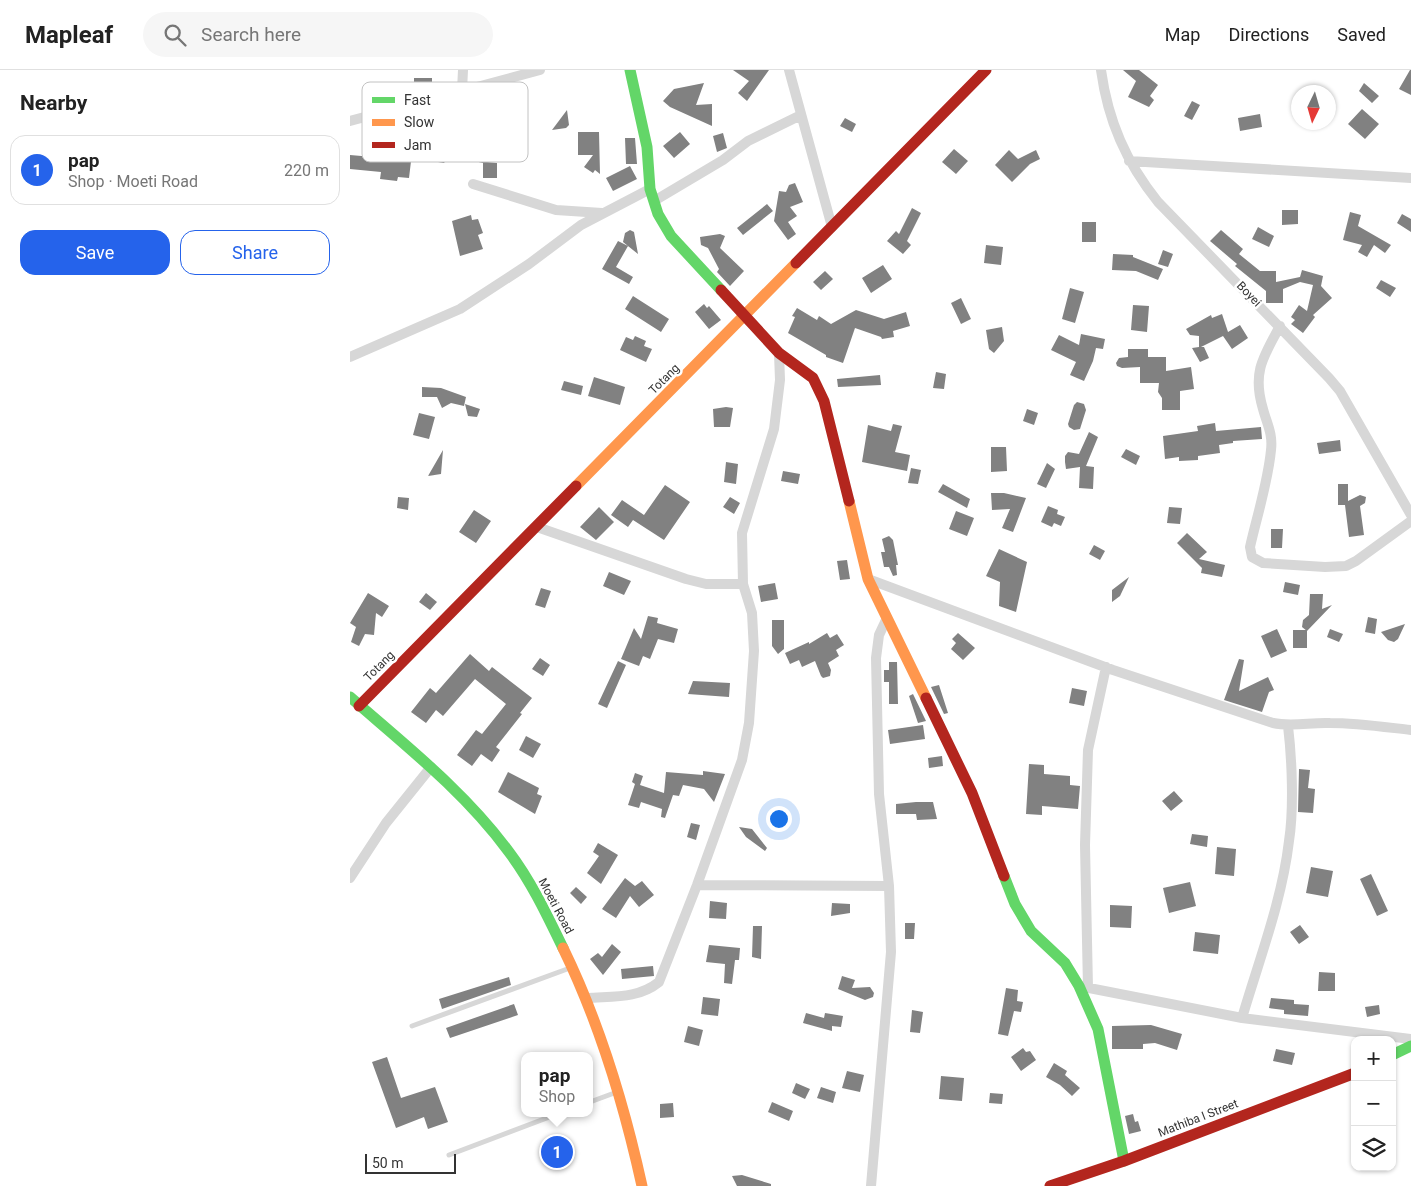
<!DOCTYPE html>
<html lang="en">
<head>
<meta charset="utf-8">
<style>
  body { margin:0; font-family:Roboto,sans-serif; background:#f6f6f6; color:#222 }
  .controls { position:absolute; right:15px; bottom:15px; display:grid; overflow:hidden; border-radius:10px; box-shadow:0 1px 4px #0004 }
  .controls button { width:45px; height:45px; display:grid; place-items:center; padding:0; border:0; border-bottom:1px solid #e0e0e0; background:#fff; color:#222; font:25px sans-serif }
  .compass { position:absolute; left:941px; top:15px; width:45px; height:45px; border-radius:50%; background:#fff; box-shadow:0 1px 4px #0004; rotate:185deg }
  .scale { position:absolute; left:15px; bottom:12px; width:91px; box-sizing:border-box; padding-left:5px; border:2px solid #333; border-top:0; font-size:14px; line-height:18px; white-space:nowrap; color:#333; -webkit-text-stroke:4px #fff; paint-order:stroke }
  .you { position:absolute; left:428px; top:748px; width:18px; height:18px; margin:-12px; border:4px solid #fff; border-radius:50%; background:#1a73e8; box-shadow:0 0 0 8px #1a73e833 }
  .badge { display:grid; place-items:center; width:32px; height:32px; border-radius:50%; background:#2563eb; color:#fff; font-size:16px; font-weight:700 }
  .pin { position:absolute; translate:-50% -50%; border:2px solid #fff; box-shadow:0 1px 5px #0006 }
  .popup { position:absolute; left:171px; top:982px; width:72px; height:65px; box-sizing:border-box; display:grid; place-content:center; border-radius:10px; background:#fff; filter:drop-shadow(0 1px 4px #0005); font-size:16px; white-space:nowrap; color:#767676 }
  .popup b { font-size:19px; color:#222 }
  .popup::after { content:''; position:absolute; left:50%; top:100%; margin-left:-10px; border:10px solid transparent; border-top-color:#fff }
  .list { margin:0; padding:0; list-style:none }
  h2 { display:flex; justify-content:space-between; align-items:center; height:65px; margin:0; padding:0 20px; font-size:21px }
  h2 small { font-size:16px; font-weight:400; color:#767676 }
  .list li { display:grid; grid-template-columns:32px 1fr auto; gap:15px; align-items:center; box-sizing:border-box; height:70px; margin:0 10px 10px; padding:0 10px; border:1px solid #e0e0e0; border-radius:15px }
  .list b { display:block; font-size:19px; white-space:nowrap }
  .list p { margin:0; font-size:16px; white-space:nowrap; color:#767676 }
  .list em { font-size:16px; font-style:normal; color:#767676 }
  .actions { display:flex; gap:10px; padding:15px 20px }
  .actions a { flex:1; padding:11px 0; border:1px solid #2563eb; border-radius:15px; text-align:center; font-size:18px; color:#2563eb }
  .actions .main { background:#2563eb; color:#fff }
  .icon { flex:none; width:28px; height:28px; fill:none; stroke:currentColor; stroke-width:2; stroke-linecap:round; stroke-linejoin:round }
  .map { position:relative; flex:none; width:1061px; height:1116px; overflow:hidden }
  header { display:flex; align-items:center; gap:30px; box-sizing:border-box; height:70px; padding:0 25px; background:#fff; border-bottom:1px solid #e0e0e0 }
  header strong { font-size:24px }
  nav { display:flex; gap:28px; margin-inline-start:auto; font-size:18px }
  .search { width:350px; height:45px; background:#f6f6f6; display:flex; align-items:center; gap:12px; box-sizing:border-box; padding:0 18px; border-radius:28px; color:#767676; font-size:19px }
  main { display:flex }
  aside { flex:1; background:#fff }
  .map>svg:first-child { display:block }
  .building { fill:#818181 }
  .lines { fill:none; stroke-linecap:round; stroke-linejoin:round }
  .lane { stroke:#d7d7d7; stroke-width:5 }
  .street { stroke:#d7d7d7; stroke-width:10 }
  .fast { stroke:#63d668; stroke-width:11 }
  .slow { stroke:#ff974d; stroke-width:11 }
  .jam { stroke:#b3261e; stroke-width:11 }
  .labels { text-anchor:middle; stroke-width:5; stroke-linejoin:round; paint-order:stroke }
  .street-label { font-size:12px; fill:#333; stroke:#fff }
  .key { fill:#fff; stroke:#c2c2c2; stroke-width:1 }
  .key-label { font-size:14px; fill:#333 }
</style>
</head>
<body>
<header>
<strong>Mapleaf</strong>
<div class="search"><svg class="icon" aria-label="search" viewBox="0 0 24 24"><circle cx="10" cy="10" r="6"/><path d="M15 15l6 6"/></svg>Search here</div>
<nav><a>Map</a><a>Directions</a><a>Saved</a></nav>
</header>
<main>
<aside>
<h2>Nearby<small></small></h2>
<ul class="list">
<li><span class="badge">1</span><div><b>pap</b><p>Shop · Moeti Road</p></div><em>220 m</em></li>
</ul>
<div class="actions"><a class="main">Save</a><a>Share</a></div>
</aside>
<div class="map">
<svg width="1061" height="1116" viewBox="0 0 1061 1116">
  <rect width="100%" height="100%" fill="#fff"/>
  <!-- building -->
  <path class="building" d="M383 0H419L397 31 388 23 399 11Z
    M773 0H789L808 15 800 26 804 30 799 37 778 27 786 11Z
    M1060 0H1061V25L1049 19Z
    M64 8H82V17L64 18Z
    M354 13 346 35 362 34V56L320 37 313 31 324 19Z
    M1014 13 1029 26 1022 33 1009 21Z
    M842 31 850 35 842 50 834 46Z
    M1012 39 1029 54 1015 69 998 54Z
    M217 40 219 55 216 58 202 60Z
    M910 44 912 57 890 61 888 48Z
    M495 48 506 54 502 62 490 56Z
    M83 60H96L97 89 94 93 88 92 86 83H83Z
    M27 62 36 63V77L47 79 46 82 62 83 59 108 48 107 47 111 30 109 31 102 0 99V85L23 87Z
    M228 62H249L250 104 245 100 243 103 234 97 243 85H228Z
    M330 62 340 74 324 88 313 76Z
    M373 63 377 78 367 82 363 66Z
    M275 68H285L287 94H276Z
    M604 79 618 91 606 104 592 92Z
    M659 80 668 89 686 80 690 89 680 94 662 112 645 95Z
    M141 81 137 92 147 93V108H133V93L124 91 121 87 124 82Z
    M280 96 287 109 263 121 256 108Z
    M445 113 453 132 440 137 447 146 438 152 446 164 438 170 424 151 429 121 436 122 439 115Z
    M417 134 423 141 393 165 387 158Z
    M562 138 571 143 557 171 561 175 553 184 537 171 546 161 549 164Z
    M932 140H948V154L932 155Z
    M1000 142 1011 145 1008 156 1041 175 1035 183 1024 175 1017 187 1008 182 1012 175 993 170Z
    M1052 144 1061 149V162L1047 153Z
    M121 145 122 150 128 149 133 163 128 165 133 179 110 186 102 151Z
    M732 152H746V172H732Z
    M908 157 924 166 919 177 902 169Z
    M280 160 284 162 288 184 273 172 275 163Z
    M871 160 893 179 889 184 910 201H926V212L950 207 952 200 973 206 971 216 982 228 963 245 965 247 953 263 941 254 945 250 941 247 949 235 957 241 963 215 950 212 933 219V233H916V221L885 196 887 194 860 171Z
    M370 164 375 166 370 178 394 201 380 216 367 202 369 199 358 178 351 175 350 167Z
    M268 171 278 176 266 197 283 207 279 214 252 199Z
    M636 175 653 177 651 195 634 193Z
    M813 180 823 184 818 197 808 194Z
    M763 184 783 185V187L813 199 808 210 786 201 762 200Z
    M533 195 542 209 521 223 512 208Z
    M475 201 483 209 471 220 463 212Z
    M1031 210 1046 218 1040 227 1026 218Z
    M720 218 734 222 725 253 712 249Z
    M283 226 319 249 311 262 275 239Z
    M611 228 621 249 611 254 601 233Z
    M354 234 357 238 359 236 371 250 359 259 345 242Z
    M783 235 799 236 797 262 781 260Z
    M447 238 467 250 469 246 481 254 506 240 534 249 556 242 560 256 543 261 544 267 532 269 531 267 505 258 493 293 476 287V285L438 263 445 247 442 246Z
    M872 244 878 262 890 255 898 268 882 279 873 266 851 277H854L859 288 850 292 842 278 849 277V266L840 265 836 259 861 245 862 248Z
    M652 257 654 271 644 283 639 279 636 260Z
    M731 264 755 269 753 279 746 278 743 291 734 311 720 305 726 292 701 280 709 265 729 275Z
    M285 266 296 271 294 276 302 279 296 292 270 280 276 267 283 270Z
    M778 279H798V287H816V301L841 297 844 319 830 321V340H812V328L808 322 809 313H790V297L772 298 767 296 766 293 769 288 778 287Z
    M586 302 596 304 594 319 583 318Z
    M530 305 531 315 488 317 487 309Z
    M244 307 275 317 270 335 238 326Z
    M214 311 233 316 231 325 211 320Z
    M72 317 91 318 116 327 114 336 101 333 92 338 87 327H72Z
    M727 332 734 334 736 340 730 359 724 360 719 357 718 354 724 335Z
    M115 334 130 339 127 347 118 346Z
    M376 337 383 338 380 357H364L363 339Z
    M677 339 688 343 684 355 673 351Z
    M69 343 85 347 79 369 63 365Z
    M865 353 866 361 911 357 912 369 883 371V373L869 375 870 383 848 386V390L829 391V387L815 389 813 366 848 361 847 356Z
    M543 354 552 356 545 382 560 385 557 401 512 392 518 355 541 361Z
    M739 362 748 367 736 396 744 397 743 419 729 418 730 397 716 399 715 392V386L718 382 729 384Z
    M990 370 991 381 969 384 967 373Z
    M641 377H656L657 401 641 402Z
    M776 379 790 386 786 395 771 387Z
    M93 380 91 404 78 406Z
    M376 392 388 394 386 414 374 412Z
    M697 393 705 399 696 418 687 414Z
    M561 398 571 400 568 414 558 413Z
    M433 401 450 404 448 414 431 411Z
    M593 414 620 429 617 438 588 422Z
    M988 414H998V431L1010 425 1016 427 1015 433 1010 436 1014 465 999 467 995 435H988Z
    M315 415 340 432 314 470 283 450 278 457 261 445 272 430 294 445Z
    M641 423H654L676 428 663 462 652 458 660 439 642 440Z
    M48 427 59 428 58 440 47 438Z
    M380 427 390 433 384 444 373 437Z
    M698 436 708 440 707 444 715 447 711 456 704 453 702 457 691 452Z
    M249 437 264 452 246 470 230 457Z
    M819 437 832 438 830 454 817 453Z
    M124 440 141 451 126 473 109 462Z
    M606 441 624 448 617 466 599 459Z
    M921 459H933L932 478H921Z
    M837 463 857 482 849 489 875 495 872 507 851 503 852 498 827 473Z
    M539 466 543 470 548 495H546L547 505 543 506 539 497H534L531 482H535L532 469Z
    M744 475 755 481 750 490 739 484Z
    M649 479 677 492 666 542 649 536 650 512 636 506Z
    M497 490 500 509 490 510 487 491Z
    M259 502 281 511 274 525 253 516Z
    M779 507 770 526 762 532V520Z
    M935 512 950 515 948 525 933 522Z
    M425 513 428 529 411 532 408 516Z
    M191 518 201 521 195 538 185 535Z
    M18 523 39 536 32 547 26 543 24 565 15 564 9 576 1 572 6 557 0 553Z
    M76 523 87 532 80 540 69 532Z
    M960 524H973L972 539 982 535 957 561 952 557 953 550 959 545Z
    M298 546 308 548 307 553 328 559 324 573 308 569 300 589 293 586 289 596 271 589 284 558 291 569Z
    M1018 547 1027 549 1025 564 1015 562Z
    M422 550H434V579L428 584 422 576Z
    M1055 554 1048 569 1044 572 1038 570 1031 562Z
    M927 559 937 581 921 588 911 566Z
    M980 559 993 564 989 572 977 567Z
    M943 560H957V578H943Z
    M477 563 480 568 487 564 494 575 486 580 489 586 478 593 481 600 480 606 473 608 471 606 465 591 452 597 449 590 440 594 435 583 459 572V574Z
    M608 563 625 578 613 590 601 579 606 573 602 569Z
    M120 584 139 601 142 597 182 628 170 643 172 644 146 677 150 680 142 692 131 684 122 696 107 685 126 660 132 664 156 634 125 609 93 646 86 640 76 653 61 642 80 618 86 623Z
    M190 588 200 595 193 606 182 599Z
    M889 589 894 590 889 621 918 607 924 620 919 622 912 642 874 630Z
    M268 591 276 595 257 638 248 634Z
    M539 592H547L548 634H539V612H534V600H539Z
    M343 611 380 613 379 627 338 624Z
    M589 615 598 643 594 644 581 617Z
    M722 618 737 621 734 636 719 633Z
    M563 624 576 651 568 653 559 626Z
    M573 655 575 669 540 674 538 660Z
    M176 666 191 674 183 688 169 680Z
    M592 686 593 696 579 698 578 688Z
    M679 694 694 695V704L720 706V715L730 716 728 739 692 736V745L676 744Z
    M949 699 960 700 958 718 965 719 963 743 948 742Z
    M353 701 375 704 364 732 354 719 333 715 329 726 323 725 315 748 311 747 312 739 291 732 289 738 278 735 285 714 282 712 285 703 293 706 290 715 314 723 316 702 353 705Z
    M158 702 189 718 187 724 192 726 185 744 148 722Z
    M824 721 833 731 821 741 812 731Z
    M566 732H583L587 749 567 750 566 744H546V734Z
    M341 753 350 755 346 770 337 767Z
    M389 757 402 759 417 778 415 781 396 767Z
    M842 764 858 766 857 777 840 774Z
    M248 773 268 785 251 814 237 803 249 786 243 782Z
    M867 777 886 779 884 806 865 804Z
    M961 797 983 801 978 827 956 823Z
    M1021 804 1038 841 1027 846 1010 809Z
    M275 808 285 816 292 811 304 825 289 837 280 826 266 848 252 839Z
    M840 812 846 836 819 843 813 818Z
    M226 817 237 827 231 834 220 823Z
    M360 831 377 833 376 849 359 848Z
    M482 833 500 834V843L481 846Z
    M760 835 782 836 781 858 760 857Z
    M555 853H565L564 869H555Z
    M950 855 959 867 949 874 940 862Z
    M403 856H412L411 889 402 887Z
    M845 862 870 865 868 884 843 881Z
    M262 874 271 882 253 905 240 889 248 883 252 887Z
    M359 875 390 878 389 890H385L382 914 374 913 375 894 356 892Z
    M303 896 304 906 272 909 271 899Z
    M969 902 985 903V921H968Z
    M492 906 505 910 502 918 520 917 524 923 523 927 515 930 488 919Z
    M159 907 161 915 92 939 89 929Z
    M656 918 668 920 667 931 673 932 671 942 664 941 658 966 648 964Z
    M353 927 370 929 368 946 351 944Z
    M921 928 944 930V934L959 935 958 946 934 944V940L919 938Z
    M164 934 168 945 100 968 96 958Z
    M1029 935 1030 944 1017 947 1015 937Z
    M562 940 573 942 570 963 560 962Z
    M456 943 474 948 475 943 493 946 491 957 482 956V961L453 953Z
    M801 955 832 964 827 980 805 973 793 974V979H762V956Z
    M338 956 353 960 349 976 334 972Z
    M673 978 676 982 680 981 686 990 671 1001 661 987Z
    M926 979 945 983 942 995 923 991Z
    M37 987 51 1028 85 1017 98 1052 78 1059 74 1047 46 1058 22 992Z
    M704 993 717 1001 715 1005 730 1018 722 1026 710 1015 696 1007Z
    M497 1001 514 1005 510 1022 492 1018Z
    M591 1006 614 1008 612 1031 589 1029Z
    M446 1013 460 1019 455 1029 442 1023Z
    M471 1017 486 1022 483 1033 467 1028Z
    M640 1023 653 1024 652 1034 639 1033Z
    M422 1032 443 1041 439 1051 418 1042Z
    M323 1033 324 1047 310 1048V1034Z
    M783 1044 785 1052 788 1051 791 1061 779 1064 775 1046Z
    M392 1105 421 1114V1116H387L382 1106Z"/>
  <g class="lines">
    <!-- lane -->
    <path class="lane" d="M62 956 220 898
      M240 1032 267 1022
      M99 1085 210 1043"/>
    <!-- street -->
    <path class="street" d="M439 0 482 157
      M751 0C758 51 776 92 808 132L979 308 990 321 1061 445
      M112 21 190 0
      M0 51 112 21 113 0
      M779 91 1061 108
      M123 114 206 140 252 143
      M304 131 373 90 398 71 451 45
      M930 256C913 287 902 303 913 339 917 354 923 364 921 380 918 412 907 446 900 477L902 487 913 493 975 497 996 496 1006 491 1061 451
      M0 287 110 239 179 194 231 155 300 119
      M187 457 336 509 356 514H393
      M518 509 763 600 923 653C943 657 961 652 980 653 1007 653 1034 657 1061 660
      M0 808 36 753 81 697
      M347 815 539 816
      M729 916 892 948C909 890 932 831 939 771 944 739 942 689 938 656
      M738 918 735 775 738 680 756 597
      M237 928C263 926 288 929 309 912L347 815 392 690 399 653 404 581 402 543 393 514 392 463 424 359 430 310 429 283
      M892 948 1061 969
      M521 1116 541 882 539 816 529 724 526 588 529 565 537 548"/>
    <!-- fast -->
    <path class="fast" d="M280 0 297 77 300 119 308 144 321 166 371 220
      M0 627C55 675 115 722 159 782 181 811 197 845 213 878
      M654 806 665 834 681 861 715 893 729 916 748 959 774 1091
      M1042 985 1061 976"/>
    <!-- slow -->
    <path class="slow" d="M226 416 446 193
      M499 431 518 509 576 628
      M213 878C250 954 274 1034 292 1116"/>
    <!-- jam -->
    <path class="jam" d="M446 193 636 0
      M371 220 429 283 463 308 474 331 499 431
      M576 628 622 723 654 806
      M9 636 226 416
      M700 1116 774 1091 1005 1003"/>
  </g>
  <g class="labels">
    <!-- street labels -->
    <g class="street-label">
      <text transform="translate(899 224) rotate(46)" y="4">Boyei</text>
      <text transform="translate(314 309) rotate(-45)" y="4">Totang</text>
      <text transform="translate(29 596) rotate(-45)" y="4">Totang</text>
      <text transform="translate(206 836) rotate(62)" y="4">Moeti Road</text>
      <text transform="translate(848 1048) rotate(-21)" y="4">Mathiba I Street</text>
    </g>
  </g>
  <!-- legend -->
  <rect x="12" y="12" width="166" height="80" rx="8" class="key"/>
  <rect x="22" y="27" width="23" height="6" fill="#63d668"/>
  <rect x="22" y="49" width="23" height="7" fill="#ff974d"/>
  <rect x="22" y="72" width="23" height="6" fill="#b3261e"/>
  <g class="key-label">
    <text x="54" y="35">Fast</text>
    <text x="54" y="57">Slow</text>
    <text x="54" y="80">Jam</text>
  </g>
</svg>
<div class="controls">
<button>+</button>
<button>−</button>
<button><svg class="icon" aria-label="layers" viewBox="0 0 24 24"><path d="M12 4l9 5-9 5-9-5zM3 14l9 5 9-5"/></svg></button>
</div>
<svg class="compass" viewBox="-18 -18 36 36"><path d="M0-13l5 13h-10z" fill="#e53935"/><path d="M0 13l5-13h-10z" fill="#767676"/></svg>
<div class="scale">50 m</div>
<div class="you"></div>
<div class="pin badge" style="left:207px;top:1082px">1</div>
<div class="popup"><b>pap</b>Shop</div>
</div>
</main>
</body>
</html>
